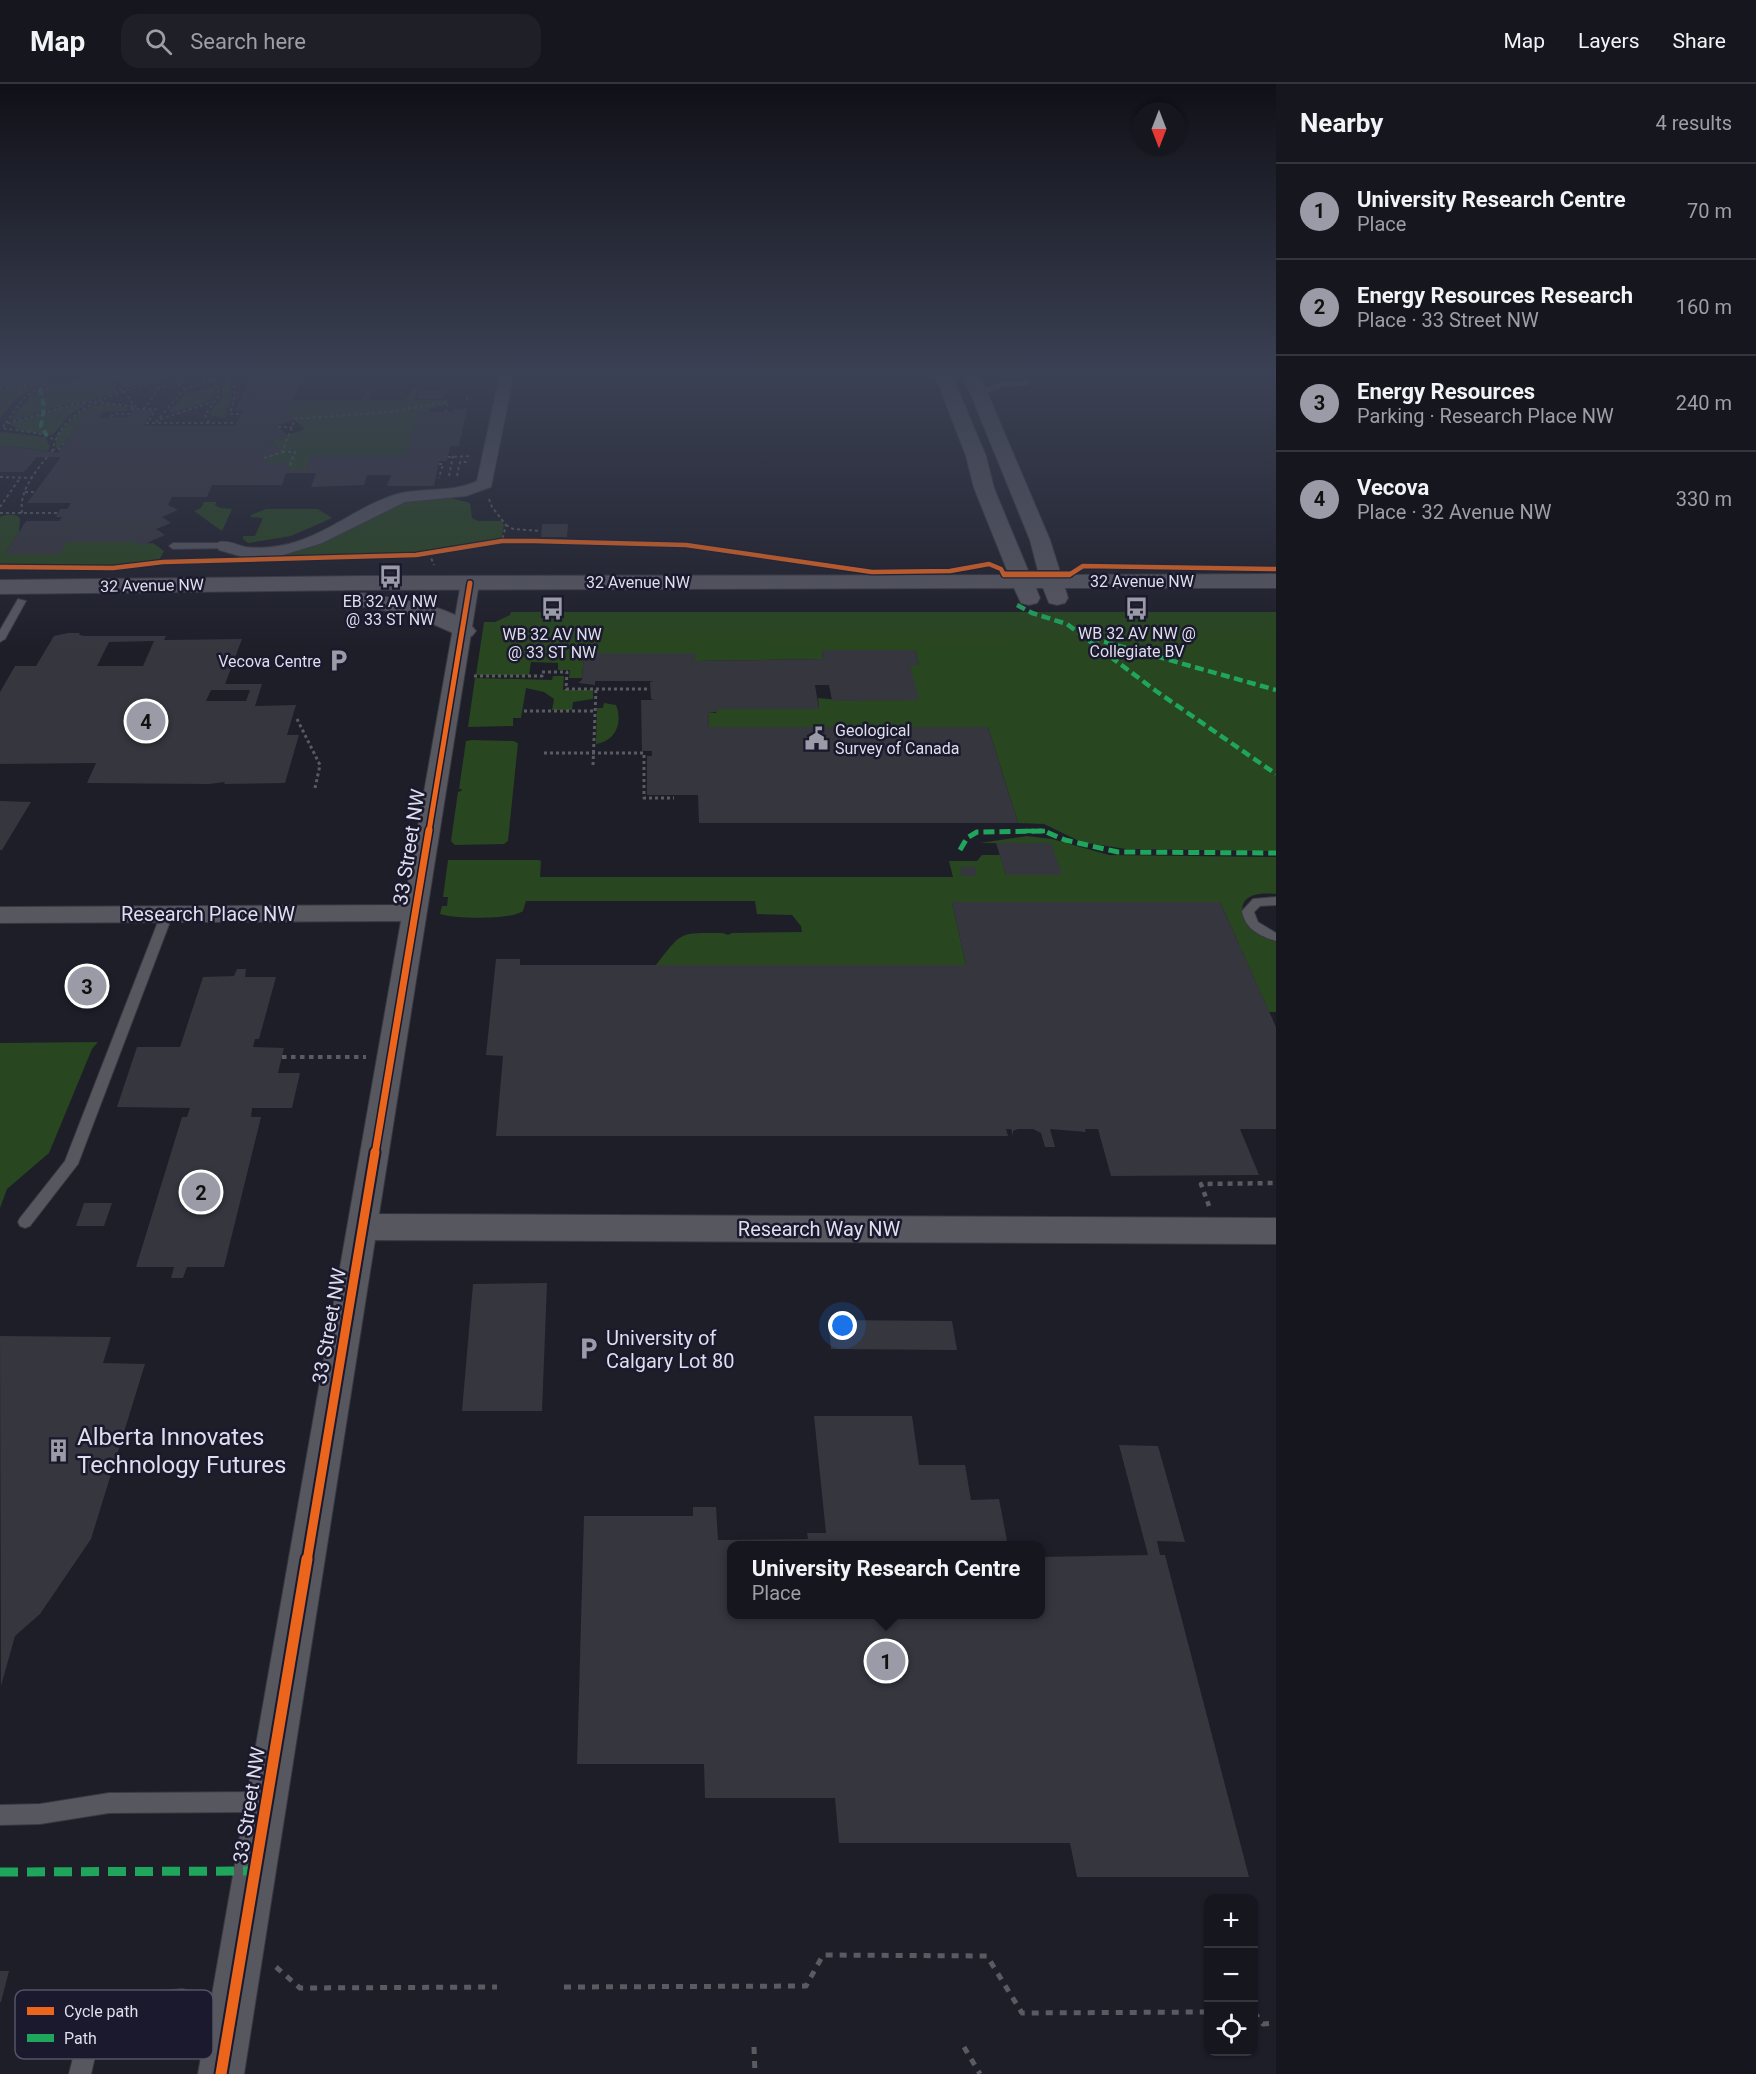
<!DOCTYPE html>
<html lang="en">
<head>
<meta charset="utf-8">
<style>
  body { margin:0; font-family:Roboto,sans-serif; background:#1f1f28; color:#f1f3f6 }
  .controls { position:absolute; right:18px; bottom:18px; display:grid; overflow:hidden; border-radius:12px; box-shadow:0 2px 4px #0004 }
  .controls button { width:54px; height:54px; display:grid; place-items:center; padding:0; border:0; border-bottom:2px solid #35353d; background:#16161f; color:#f1f3f6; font:30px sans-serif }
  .compass { position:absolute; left:1132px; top:18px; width:54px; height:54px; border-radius:50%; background:#16161f; box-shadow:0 2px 4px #0004; rotate:180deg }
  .you { position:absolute; left:843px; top:1242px; width:21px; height:21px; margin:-15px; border:4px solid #fff; border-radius:50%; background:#1a73e8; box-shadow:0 0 0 9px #1a73e833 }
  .badge { display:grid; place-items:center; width:39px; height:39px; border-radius:50%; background:#9b9ba8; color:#111; font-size:20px; font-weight:700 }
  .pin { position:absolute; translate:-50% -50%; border:3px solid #fff; box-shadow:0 2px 6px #0006 }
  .popup { position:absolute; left:727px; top:1457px; width:318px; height:78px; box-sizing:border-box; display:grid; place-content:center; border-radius:12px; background:#16161f; filter:drop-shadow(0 2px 4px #0005); font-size:20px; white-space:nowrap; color:#9e9fa4 }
  .popup b { font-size:22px; color:#f1f3f6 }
  .popup::after { content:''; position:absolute; left:50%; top:100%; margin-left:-12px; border:12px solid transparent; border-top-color:#16161f }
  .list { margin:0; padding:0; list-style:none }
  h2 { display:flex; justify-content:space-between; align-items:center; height:78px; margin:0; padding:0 24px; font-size:26px }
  h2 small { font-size:20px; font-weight:400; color:#9e9fa4 }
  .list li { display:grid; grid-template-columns:39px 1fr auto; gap:18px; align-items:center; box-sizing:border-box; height:96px; padding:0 24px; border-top:2px solid #35353d }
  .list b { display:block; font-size:22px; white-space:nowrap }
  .list p { margin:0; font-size:20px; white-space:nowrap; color:#9e9fa4 }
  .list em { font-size:20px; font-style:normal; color:#9e9fa4 }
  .icon { flex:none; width:33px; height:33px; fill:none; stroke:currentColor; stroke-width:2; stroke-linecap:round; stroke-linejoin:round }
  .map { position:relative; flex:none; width:1276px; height:1990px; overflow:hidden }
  header { display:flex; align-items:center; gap:36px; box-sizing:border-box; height:84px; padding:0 30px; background:#16161f; border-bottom:2px solid #35353d }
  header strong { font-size:28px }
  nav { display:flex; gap:33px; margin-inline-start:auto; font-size:21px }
  .search { width:420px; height:54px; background:#1f1f28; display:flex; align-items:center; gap:15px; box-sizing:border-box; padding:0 21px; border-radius:18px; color:#9e9fa4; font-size:22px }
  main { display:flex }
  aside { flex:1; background:#16161f }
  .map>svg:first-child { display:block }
  .green { fill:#28461f }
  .building { fill:#36363f; fill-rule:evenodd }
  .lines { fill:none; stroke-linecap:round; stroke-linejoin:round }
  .lane-casing { stroke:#383841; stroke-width:2 }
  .street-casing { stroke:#383841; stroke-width:2 }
  .secondary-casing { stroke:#383841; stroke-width:2 }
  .path-far4 { stroke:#5a5a61; stroke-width:2; stroke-dasharray:3 3; stroke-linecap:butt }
  .path-far3 { stroke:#5a5a61; stroke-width:3; stroke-dasharray:3 3; stroke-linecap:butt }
  .path-far2 { stroke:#5a5a61; stroke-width:4; stroke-dasharray:4.5 4.5; stroke-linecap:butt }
  .path-far1 { stroke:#5a5a61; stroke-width:4.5; stroke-dasharray:5 5; stroke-linecap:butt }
  .path { stroke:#5a5a61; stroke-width:5; stroke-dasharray:7 7; stroke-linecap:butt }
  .lane { fill:#575760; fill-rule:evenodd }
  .street { fill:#575760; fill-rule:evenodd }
  .secondary { fill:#575760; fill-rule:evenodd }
  .quiet-far3 { stroke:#20a55d; stroke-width:4; stroke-dasharray:7 4; stroke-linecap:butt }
  .quiet-far2 { stroke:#20a55d; stroke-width:4.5; stroke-dasharray:9 4.5; stroke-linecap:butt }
  .quiet-far1 { stroke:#20a55d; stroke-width:5; stroke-dasharray:11 5; stroke-linecap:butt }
  .quiet { stroke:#20a55d; stroke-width:9; stroke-dasharray:18 9; stroke-linecap:butt }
  .cycleway-far4-casing { stroke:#1a192d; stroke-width:7 }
  .cycleway-far3-casing { stroke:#1a192d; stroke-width:8 }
  .cycleway-far2-casing { stroke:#1a192d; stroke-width:10 }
  .cycleway-far1-casing { stroke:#1a192d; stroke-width:13 }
  .cycleway-casing { stroke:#1a192d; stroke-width:15 }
  .cycleway-far4 { stroke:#eb651d; stroke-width:4.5 }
  .cycleway-far3 { stroke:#eb651d; stroke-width:5 }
  .cycleway-far2 { stroke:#eb651d; stroke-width:7 }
  .cycleway-far1 { stroke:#eb651d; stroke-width:9 }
  .cycleway { stroke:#eb651d; stroke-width:11 }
  .labels { text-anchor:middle; stroke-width:5; stroke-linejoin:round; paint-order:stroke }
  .far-street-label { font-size:16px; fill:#dedeec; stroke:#1a192d }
  .far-poi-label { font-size:16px; fill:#dedeec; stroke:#1a192d }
  .street-label { font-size:20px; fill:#dedeec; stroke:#1a192d }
  .poi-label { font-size:20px; fill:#dedeec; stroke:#1a192d; text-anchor:start }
  .near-poi-label { font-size:24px; fill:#dedeec; stroke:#1a192d; text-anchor:start }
  .key { fill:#1a192d; stroke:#555466; stroke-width:1.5 }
  .key-label { font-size:16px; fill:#dedeec }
</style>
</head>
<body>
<header>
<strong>Map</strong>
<div class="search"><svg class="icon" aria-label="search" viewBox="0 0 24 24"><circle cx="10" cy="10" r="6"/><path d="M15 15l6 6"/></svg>Search here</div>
<nav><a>Map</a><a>Layers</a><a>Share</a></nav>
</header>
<main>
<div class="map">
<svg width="1276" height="1990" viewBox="0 0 1276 1990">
  <rect width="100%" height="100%" fill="#1e1e29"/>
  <!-- green -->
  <path class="green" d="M0 289H36L33 294 37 299 0 303Z
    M94 289 99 290 118 307 94 316 68 320 10 337C20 324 32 307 49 302 66 298 79 301 94 289Z
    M125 289H171L126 305 107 290Z
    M229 297 232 311 228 324H225L227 329 224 331 228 332 222 334 210 331 212 325 223 314 222 305 224 303 222 299Z
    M34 303 14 316 0 334V304Z
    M213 303 216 310 205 319 174 328 169 327 185 310Z
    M413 304H418L414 316H447L446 321 431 325 406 371H312L306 386H288L290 379H269L264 373 281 368 271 357 305 345 286 329 293 316H361L368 306 373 307 368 316H405Z
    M87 320 70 331 52 351 22 347 9 340 66 322Z
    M108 320 125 323 128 327 87 328 64 360 56 365V353C72 335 83 320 108 320Z
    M4 348 45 353 50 362 48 367 0 361V349Z
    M451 414 470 419 472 434 478 437H502L504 441 501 455 428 467 337 473 173 476 120 483 0 482V433C6 430 17 429 20 435L19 448 5 470 67 458H137L136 461 153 459 164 467 160 475 268 472 398 419 420 415Z
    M204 418H216L215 421 220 424 232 425 222 447 194 427 201 424Z
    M266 425H318L332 434 291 452 248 459 243 455V452H255L263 434 250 433 251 431Z
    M511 528H1276V767L1126 765 1081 758 1044 740 1018 739 988 643H709L708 628 716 629 717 625H819L818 614 850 617 910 581H919L915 566H822L823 575 698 577H695L694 569H584L582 594H569L570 586H558V579L531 578 529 591H476L484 538H495L510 531Z
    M553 592H564L563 606H593V615L573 618 572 626H552L554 615 544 608 526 604 521 634H513V642L468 643 475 594 552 596Z
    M604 619 616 621C623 638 616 657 596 660L597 624H603Z
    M472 656 513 657 518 659 508 757 504 760 455 761 451 757 458 708 461 707 462 705H459L466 657Z
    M1027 752 1052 755 1109 771 1276 773V810C1227 804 1236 843 1276 858V928H1269L1220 818H952L966 881H656C683 846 679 849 723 849L728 851 732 849 802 848 801 842 792 831 757 830 755 817H526L523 827C512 836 454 835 440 830L442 822H447L448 813H443L448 776H538L541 777 540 793H953L949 777H977L982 771H1000L1006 791H1061L1051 760 980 759Z
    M98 958 92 965 49 1069 7 1105 0 1124V959Z"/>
  <!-- building -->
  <path class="building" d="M239 289H343L342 291H304L289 327 286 329 294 336 277 342 288 352 271 357 281 368 264 373 269 379H291L288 386H306L312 371H406L418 328H453L454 325H467L459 362H450L447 377H439L434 402H387L391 391H367L364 401 311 403 316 389H286L282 401H212L207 413H172L168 421 178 426 162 433 171 439 156 445 165 451 149 458 147 461H135L137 458H67L60 470H5L26 437H59L62 433H56L60 425H67L71 419H27L61 373H37L24 388H0V361L58 369 87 328H102L99 334 129 333 134 326H154L144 342H235L242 327H235L252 291H237Z
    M419 307H444L443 314 420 315 417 314Z
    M542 440H568L567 453H541Z
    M68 549H80L79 551 85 552H166L164 556 242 555 225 600H262L255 622 296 621 287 651H299L285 699 224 700 225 698 209 700 87 699 96 679 0 680V608L15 582H36L54 552ZM154 557 143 582H97L109 558ZM211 606H250L246 617H206Z
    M822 566H915L919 581H910L919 616 843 617 832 616 829 601H815L819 625H717L716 628H708L709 643H988L1018 739H699L698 711H647V672H652V667H642L641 616H654L651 615 650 598 654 597H595V601L578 599 582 596 584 569H695V577H698L823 575Z
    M0 717 31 718 2 766H0Z
    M996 759H1051L1062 791H1006Z
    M960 783H975L977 792H962Z
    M952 818H1220L1276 943V1045H1240L1259 1091 1111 1092 1098 1045H1085L1086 1048 1050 1045 1055 1063H1045L1041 1049 1033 1045H1018L1013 1047V1052L1011 1045H1006L1008 1052H496L503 972 486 971 496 875H520V881H966Z
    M237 885H246L245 893H276L259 955H255L253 963 284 964 278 989H300L292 1024H252L251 1033H261L224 1183H187L183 1194H171L174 1183H136L182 1033H187L190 1024 117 1023 137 963H180L203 893 234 892Z
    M84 1119H112L104 1142H76Z
    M547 1199 542 1327H462L473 1200Z
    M828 1236 952 1237 957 1266 831 1265Z
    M0 1252 111 1253 103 1279 145 1280 91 1455 40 1530 15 1552 1 1602Z
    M814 1332H912L919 1381H965L971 1416 999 1415 1008 1462H732V1530H1040V1473L1148 1471 1119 1361 1158 1362 1185 1458 1157 1457 1160 1471H1165L1249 1793H1077L1070 1759H839L835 1714H705L704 1680H577L584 1432H693V1423H716L718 1456 808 1455 807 1449H826Z
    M0 1887H9L1 1918H0Z"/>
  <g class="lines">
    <defs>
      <path id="lane" d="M1025 297H1028V301L1005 302 980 311 976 309 1001 298Z
        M225 459 228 460V464L173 465 169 462 173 459Z
        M18 515 26 517 5 555 0 558V546Z
        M1276 813V821L1260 822 1254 828 1258 838 1276 849V857C1260 852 1245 845 1242 827L1253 815Z
        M167 826 173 830 78 1080 30 1142 25 1144 20 1142 18 1138 20 1134 65 1077 161 830Z
        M264 1708 271 1711 274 1718 271 1725 264 1728 109 1729 40 1740 0 1741V1721L40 1720 109 1709Z
        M182 1905 235 1918 238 1926 235 1934 227 1937 182 1927 139 1932 104 1933 91 1990H69L88 1914 96 1911 139 1910Z"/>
      <path id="street" d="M500 289H514L491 403 466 412 405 418 322 459 280 472 243 473 219 466 216 462 219 458C229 456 236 461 246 463 256 464 267 464 278 462 320 456 353 425 391 412 419 402 450 410 477 397Z
        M470 494 476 495 479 499 379 1130 1276 1134V1160L375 1156 244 1990H198L401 837 0 839V823L404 821 461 499 464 495Z"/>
      <path id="secondary" d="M934 289H951L986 372 994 404 1030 491H1039L1030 456 962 289H979L1050 456 1061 491 1276 490V504H1065L1068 514 1065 519 1057 521 1049 519 1043 504H1036L1040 514 1037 519 1029 521 1021 519 1014 504 361 506 0 510V496L361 492 1009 491 974 404 966 372Z
        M362 509C392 514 458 521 476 547L472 552 464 554 415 532 354 521 351 516 354 511Z"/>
    </defs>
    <!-- lane casing -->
    <use href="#lane" class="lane-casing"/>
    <!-- street casing -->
    <use href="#street" class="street-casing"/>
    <!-- secondary casing -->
    <use href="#secondary" class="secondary-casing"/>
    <!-- path-far4 -->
    <path class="path-far4" d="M39 289 36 295C53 304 73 303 87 289
      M100 289 123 307 136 323
      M232 289 235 311 230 330H241
      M179 295 195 297 232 295
      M0 304 44 300
      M157 305 176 299
      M184 305 206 299
      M467 316 468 312
      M143 325 154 313 157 305 153 298 174 289
      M111 333 113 330H129L132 325H156L148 339
      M160 335 213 318
      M156 338 184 305 176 299 186 289
      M6 339 24 314 45 300
      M146 339H236
      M209 339 205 331 220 310 213 297 219 289
      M278 343H292
      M53 355 41 350 2 344 5 340 74 320 95 318 136 323
      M52 366 59 365 63 360
      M52 368C61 322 114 311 153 298
      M282 368H295L289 384
      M448 373 472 372
      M264 374 282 368 295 335 389 328 448 318 446 328
      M439 380H443L439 394
      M449 392 453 372
      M457 392 460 378H470
      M0 393 32 394
      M25 408H34
      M489 415 492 423 506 441 502 457
      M0 423 20 394
      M0 429H58
      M22 429C19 407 34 390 47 373
      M506 441 513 445 541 447
      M429 469 434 481"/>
    <!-- path-far3 -->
    <path class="path-far3" d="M474 592H542V588H567L566 605H650
      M524 627H595
      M297 635 320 681 315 704
      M544 669H644V714H674
      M593 681 596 605"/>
    <!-- path-far2 -->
    <path class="path-far2" d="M282 973H366"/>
    <!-- path-far1 -->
    <path class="path-far1" d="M1209 1122 1201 1100 1276 1099"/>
    <!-- path -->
    <path class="path" d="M276 1883 300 1904 497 1903
      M564 1903 806 1902 823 1871 987 1872 1022 1929 1208 1928
      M1254 1928 1263 1940 1276 1939
      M754 1963 755 1990
      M964 1963 980 1990"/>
    <!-- lane -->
    <use href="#lane" class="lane"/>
    <!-- street -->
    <use href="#street" class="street"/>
    <!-- secondary -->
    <use href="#secondary" class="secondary"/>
    <!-- quiet-far3 -->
    <path class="quiet-far3" d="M40 304 44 323 41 342 47 352"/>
    <!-- quiet-far2 -->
    <path class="quiet-far2" d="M1017 521 1032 529 1067 540 1156 607 1276 690
      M1091 554 1276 606
      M1025 747H1045"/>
    <!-- quiet-far1 -->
    <path class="quiet-far1" d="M960 766 967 754 977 748 1044 747 1065 756 1118 768 1276 769"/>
    <!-- quiet -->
    <path class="quiet" d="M0 1788 255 1787"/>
    <defs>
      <path id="cycleway-far4" d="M0 483 113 484 163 478 416 471 502 457H534L686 461 872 488 950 487 989 480 1001 485 1004 491H1069L1083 482 1276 485"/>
      <path id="cycleway-far3" d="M1004 490H1070
        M429 747 470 499"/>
      <path id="cycleway-far2" d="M375 1070 429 746"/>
      <path id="cycleway-far1" d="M307 1477 375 1068"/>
      <path id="cycleway" d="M221 1990 307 1475"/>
    </defs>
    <!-- cycleway-far4 casing -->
    <use href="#cycleway-far4" class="cycleway-far4-casing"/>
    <!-- cycleway-far3 casing -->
    <use href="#cycleway-far3" class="cycleway-far3-casing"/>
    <!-- cycleway-far2 casing -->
    <use href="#cycleway-far2" class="cycleway-far2-casing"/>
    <!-- cycleway-far1 casing -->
    <use href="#cycleway-far1" class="cycleway-far1-casing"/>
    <!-- cycleway casing -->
    <use href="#cycleway" class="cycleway-casing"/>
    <!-- cycleway-far4 -->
    <use href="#cycleway-far4" class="cycleway-far4"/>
    <!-- cycleway-far3 -->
    <use href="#cycleway-far3" class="cycleway-far3"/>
    <!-- cycleway-far2 -->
    <use href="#cycleway-far2" class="cycleway-far2"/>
    <!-- cycleway-far1 -->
    <use href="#cycleway-far1" class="cycleway-far1"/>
    <!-- cycleway -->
    <use href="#cycleway" class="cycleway"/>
  </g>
  <!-- sky -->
  <linearGradient id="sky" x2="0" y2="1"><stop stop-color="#101017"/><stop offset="0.51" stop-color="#3b4154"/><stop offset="1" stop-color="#3b4154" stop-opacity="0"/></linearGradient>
  <rect width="1276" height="567" fill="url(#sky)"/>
  <!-- icons -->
  <defs>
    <symbol id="bus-bare" viewBox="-9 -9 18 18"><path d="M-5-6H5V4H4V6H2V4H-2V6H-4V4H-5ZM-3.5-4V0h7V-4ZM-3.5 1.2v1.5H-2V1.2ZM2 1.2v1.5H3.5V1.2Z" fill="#9b9ba8" stroke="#1a192d" stroke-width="2.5" paint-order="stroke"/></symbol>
    <symbol id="parking-bare" viewBox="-9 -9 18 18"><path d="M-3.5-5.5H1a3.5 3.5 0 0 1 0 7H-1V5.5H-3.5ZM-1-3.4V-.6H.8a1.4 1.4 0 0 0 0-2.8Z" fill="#9b9ba8" stroke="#1a192d" stroke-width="2.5" paint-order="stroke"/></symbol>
    <symbol id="civic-bare" viewBox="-9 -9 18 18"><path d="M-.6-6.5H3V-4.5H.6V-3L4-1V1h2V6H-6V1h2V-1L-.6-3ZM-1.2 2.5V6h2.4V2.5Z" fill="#9b9ba8" stroke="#1a192d" stroke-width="2.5" paint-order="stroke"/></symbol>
    <symbol id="building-bare" viewBox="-9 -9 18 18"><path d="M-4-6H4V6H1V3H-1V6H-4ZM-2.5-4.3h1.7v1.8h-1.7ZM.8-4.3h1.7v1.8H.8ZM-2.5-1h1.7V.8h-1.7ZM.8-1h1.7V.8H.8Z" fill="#9b9ba8" stroke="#1a192d" stroke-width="2.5" paint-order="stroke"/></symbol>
  </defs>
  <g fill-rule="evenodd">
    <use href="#bus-bare" x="374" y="476" width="33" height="33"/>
    <use href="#bus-bare" x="1120" y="508" width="33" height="33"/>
    <use href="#bus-bare" x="536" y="508" width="33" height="33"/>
    <use href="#parking-bare" x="322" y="560" width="33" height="33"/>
    <use href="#civic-bare" x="800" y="638" width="33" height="33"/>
    <use href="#parking-bare" x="572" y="1248" width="33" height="33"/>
    <use href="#building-bare" x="42" y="1350" width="33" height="33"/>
  </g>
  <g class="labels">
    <!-- far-street labels -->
    <g class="far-street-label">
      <text x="1142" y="503">32 Avenue NW</text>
      <text x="638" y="504">32 Avenue NW</text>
      <text transform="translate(152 501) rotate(-1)" y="6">32 Avenue NW</text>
    </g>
    <!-- far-poi labels -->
    <g class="far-poi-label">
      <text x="390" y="523">EB 32 AV NW<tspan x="390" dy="18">@ 33 ST NW</tspan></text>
      <text x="1137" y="555">WB 32 AV NW @<tspan x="1137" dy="18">Collegiate BV</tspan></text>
      <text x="552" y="556">WB 32 AV NW<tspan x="552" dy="18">@ 33 ST NW</tspan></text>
      <text x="321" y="583" text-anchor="end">Vecova Centre</text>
      <text x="835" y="652" text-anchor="start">Geological<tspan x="835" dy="18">Survey of Canada</tspan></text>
    </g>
    <!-- street labels -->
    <g class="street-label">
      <text transform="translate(409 763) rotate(-81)" y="7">33 Street NW</text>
      <text x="208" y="837">Research Place NW</text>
      <text x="819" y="1152">Research Way NW</text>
      <text transform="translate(329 1242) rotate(-80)" y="7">33 Street NW</text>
      <text transform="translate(249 1721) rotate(-81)" y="7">33 Street NW</text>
    </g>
    <!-- poi labels -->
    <g class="poi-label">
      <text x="606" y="1261">University of<tspan x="606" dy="23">Calgary Lot 80</tspan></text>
    </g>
    <!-- near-poi labels -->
    <g class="near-poi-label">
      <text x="77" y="1361">Alberta Innovates<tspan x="77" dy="28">Technology Futures</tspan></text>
    </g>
  </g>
  <!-- legend -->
  <rect x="15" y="1906" width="198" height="69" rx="9" class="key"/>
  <rect x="27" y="1923" width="27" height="8" fill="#eb651d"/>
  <rect x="27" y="1950" width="27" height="8" fill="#20a55d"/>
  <g class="key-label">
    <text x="64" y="1933">Cycle path</text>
    <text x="64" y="1960">Path</text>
  </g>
</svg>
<div class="controls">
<button>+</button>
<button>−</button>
<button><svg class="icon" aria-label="locate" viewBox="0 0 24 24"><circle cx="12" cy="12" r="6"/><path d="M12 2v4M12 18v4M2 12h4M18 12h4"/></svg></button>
</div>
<svg class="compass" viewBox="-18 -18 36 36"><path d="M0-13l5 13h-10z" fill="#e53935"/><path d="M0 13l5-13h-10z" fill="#9e9fa4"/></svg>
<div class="you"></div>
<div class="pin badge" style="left:886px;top:1577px">1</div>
<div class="popup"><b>University Research Centre</b>Place</div>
<div class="pin badge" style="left:201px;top:1108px">2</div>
<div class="pin badge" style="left:87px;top:902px">3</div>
<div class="pin badge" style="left:146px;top:637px">4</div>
</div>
<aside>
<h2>Nearby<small>4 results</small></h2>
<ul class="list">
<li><span class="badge">1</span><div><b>University Research Centre</b><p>Place</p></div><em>70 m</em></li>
<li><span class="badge">2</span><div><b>Energy Resources Research</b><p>Place · 33 Street NW</p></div><em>160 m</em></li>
<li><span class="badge">3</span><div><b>Energy Resources</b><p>Parking · Research Place NW</p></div><em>240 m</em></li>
<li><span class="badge">4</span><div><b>Vecova</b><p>Place · 32 Avenue NW</p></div><em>330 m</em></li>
</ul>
</aside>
</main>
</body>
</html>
